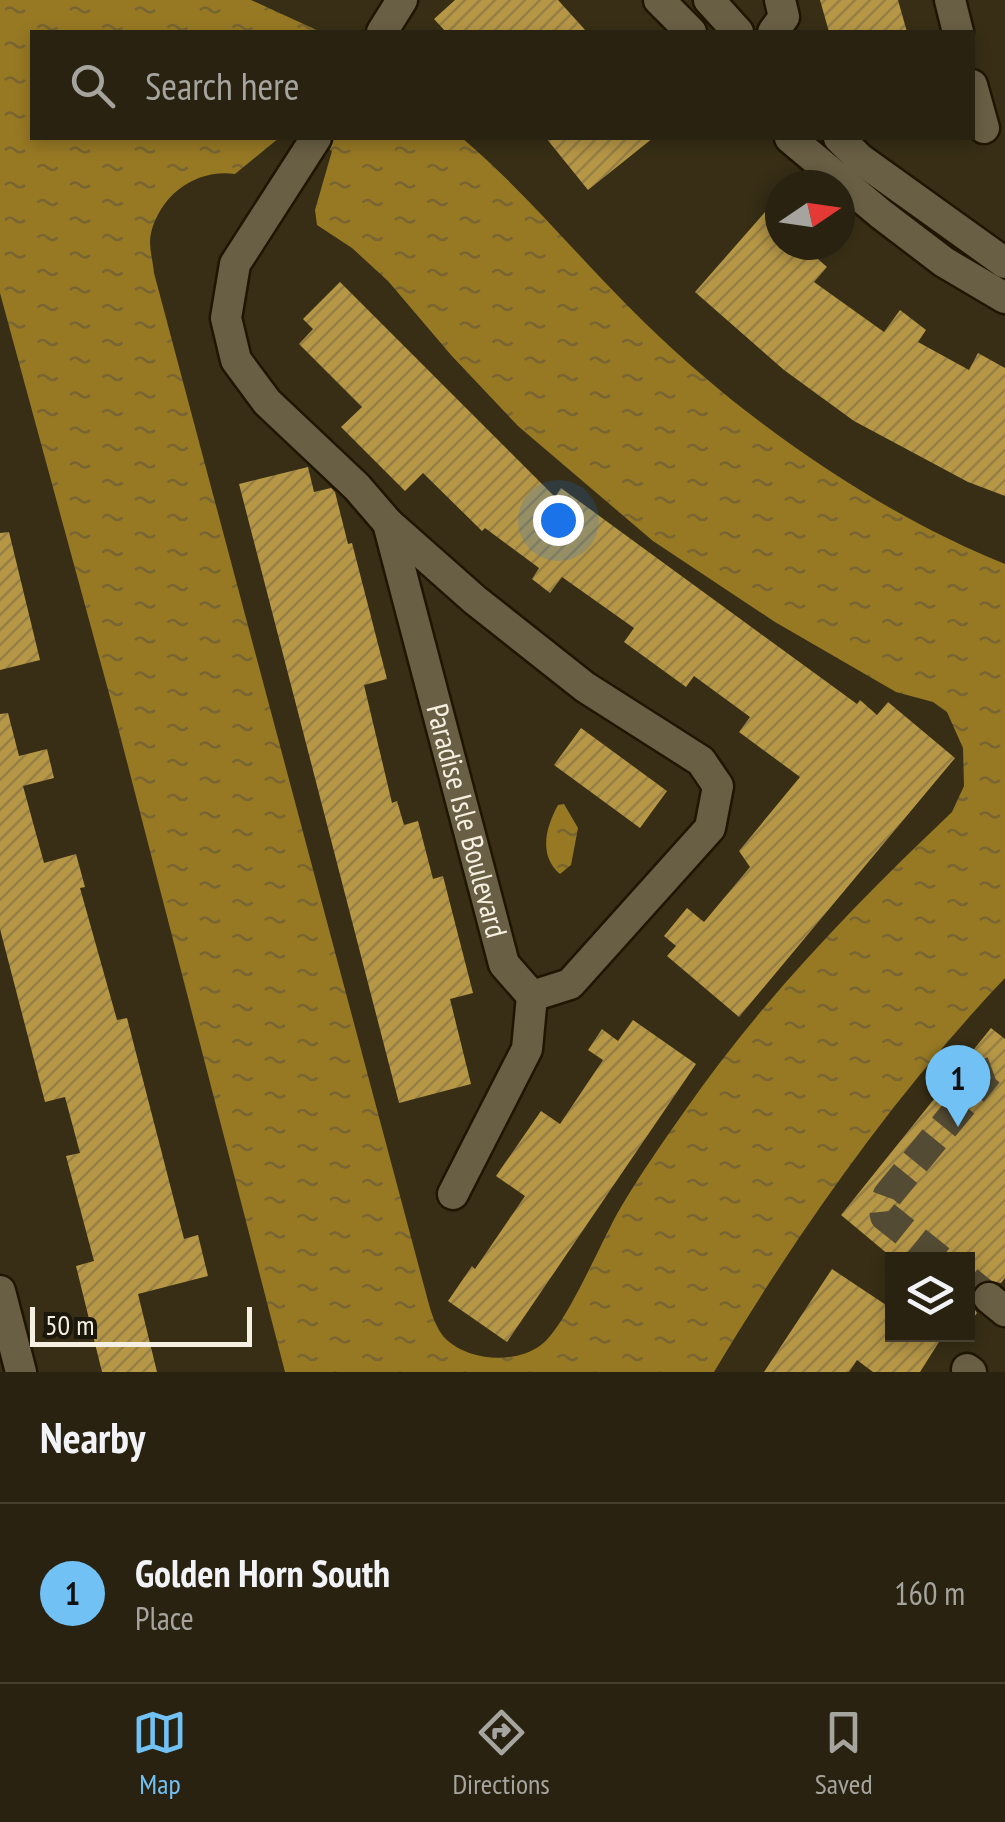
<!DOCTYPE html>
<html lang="en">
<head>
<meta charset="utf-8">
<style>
  body { margin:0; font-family:"PT Sans Narrow",sans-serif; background:#312a19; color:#f1f3f6 }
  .controls { position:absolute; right:30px; bottom:30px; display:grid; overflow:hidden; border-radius:0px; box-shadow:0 5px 15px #0003 }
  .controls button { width:90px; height:90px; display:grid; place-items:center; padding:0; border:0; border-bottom:2px solid #453f30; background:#292210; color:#f1f3f6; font:50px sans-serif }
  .compass { position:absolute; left:765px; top:170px; width:90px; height:90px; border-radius:50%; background:#292210; box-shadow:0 5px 15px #0003; rotate:77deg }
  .scale { position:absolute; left:30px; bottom:25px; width:222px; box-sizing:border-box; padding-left:10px; border:5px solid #f6f0e2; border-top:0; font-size:28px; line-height:35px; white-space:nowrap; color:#f6f0e2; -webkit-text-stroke:8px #1b170c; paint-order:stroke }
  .you { position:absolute; left:558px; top:520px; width:35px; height:35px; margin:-25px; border:8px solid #fff; border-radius:50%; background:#1a73e8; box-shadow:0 0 0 15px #1a73e833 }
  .badge { display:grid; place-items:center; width:65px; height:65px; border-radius:50%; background:#71c1f5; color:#111; font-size:32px; font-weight:700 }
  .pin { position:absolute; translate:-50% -82px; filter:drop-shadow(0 2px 5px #0008) }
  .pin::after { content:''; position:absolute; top:52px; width:35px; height:30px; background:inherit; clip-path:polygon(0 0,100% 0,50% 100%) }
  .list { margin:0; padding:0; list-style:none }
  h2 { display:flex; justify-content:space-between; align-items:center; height:130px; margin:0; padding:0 40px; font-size:42px }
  h2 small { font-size:32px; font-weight:400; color:#a5a49f }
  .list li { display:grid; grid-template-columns:65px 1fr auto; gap:30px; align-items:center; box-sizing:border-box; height:180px; padding:0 40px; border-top:2px solid #453f30 }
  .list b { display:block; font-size:38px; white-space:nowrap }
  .list p { margin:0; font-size:32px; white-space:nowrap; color:#a5a49f }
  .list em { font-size:32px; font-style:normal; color:#a5a49f }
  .icon { flex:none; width:55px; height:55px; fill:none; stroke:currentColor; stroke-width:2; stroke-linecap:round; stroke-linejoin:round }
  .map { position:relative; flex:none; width:1005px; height:1372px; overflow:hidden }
  .search { position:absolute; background:#292210; box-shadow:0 5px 15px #0003; left:30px; right:30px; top:30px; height:110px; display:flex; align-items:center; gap:25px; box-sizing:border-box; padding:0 35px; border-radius:0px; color:#a5a49f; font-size:38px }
  .sheet { height:310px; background:#292210 }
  nav { display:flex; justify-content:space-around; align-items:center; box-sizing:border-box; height:140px; border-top:2px solid #453f30; background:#292210; font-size:28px; color:#a5a49f }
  nav a { display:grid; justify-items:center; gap:5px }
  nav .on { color:#71c1f5 }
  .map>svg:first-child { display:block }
  .water { fill:url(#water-ripples) }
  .building { fill:url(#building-hatch) }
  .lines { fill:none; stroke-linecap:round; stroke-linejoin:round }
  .minor-tunnel { stroke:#544b34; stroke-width:30; stroke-dasharray:30 15; stroke-linecap:butt }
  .minor-casing { stroke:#1f1600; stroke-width:35 }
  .minor { stroke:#695f45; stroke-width:30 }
  .labels { text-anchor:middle; stroke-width:10; stroke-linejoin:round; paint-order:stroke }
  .street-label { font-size:30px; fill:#f6f0e2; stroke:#1b170c }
</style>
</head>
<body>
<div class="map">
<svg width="1005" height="1372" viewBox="0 0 1005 1372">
  <defs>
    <pattern id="water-ripples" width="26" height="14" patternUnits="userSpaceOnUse" patternTransform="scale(2.5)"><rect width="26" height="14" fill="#977924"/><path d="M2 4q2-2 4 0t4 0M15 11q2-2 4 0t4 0" fill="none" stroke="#786531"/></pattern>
    <pattern id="building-hatch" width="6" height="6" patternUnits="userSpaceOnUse" patternTransform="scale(2.5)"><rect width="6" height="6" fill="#b69746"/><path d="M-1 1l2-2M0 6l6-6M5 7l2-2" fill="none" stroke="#967f45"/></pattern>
  </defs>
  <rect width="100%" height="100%" fill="#372e15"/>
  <!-- water -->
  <path class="water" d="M0 0H251L321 32H32V138H279L235 174C196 169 161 194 151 233 148 245 153 261 154 273L424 1286C429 1304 434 1329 448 1341 471 1361 516 1364 541 1345 566 1327 602 1239 621 1207 640 1175 662 1143 684 1112 760 1002 855 904 952 812L964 786 963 748 947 712 933 702 896 692 775 622 653 541 518 426 451 355 388 281 352 248 317 225 315 210 332 151 311 138H462C528 194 582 262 645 323 743 419 876 512 1005 564V978C893 1096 797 1233 714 1372H285L113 708 0 293Z
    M564 804 578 828 571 865 560 874C538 855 546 827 558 805Z"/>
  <!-- building -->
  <path class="building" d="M455 0H558L587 32H446L434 19Z
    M820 0H898L907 32H829Z
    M546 138H653L588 190Z
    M765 212 780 225V245H802L827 267 814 282 884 332 900 310 926 330 918 342 969 370 978 353 1005 368V496L968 482 854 421 784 370 695 292Z
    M340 282 555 497 561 488 857 704 860 700 877 715 888 702 955 758 739 1017 667 956 676 946 664 936 687 908 704 922 750 867 739 851 800 777 739 732 750 717 694 676 686 687 624 642 634 628 562 577 550 593 532 579 539 568 485 528 482 531 423 473 405 491 341 427 362 407 299 344 313 329 303 319Z
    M308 467 314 492 331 488 335 492 348 544 352 543 387 679 364 685 392 803 397 801 404 825 418 821 433 879 443 876 473 993 450 999 471 1084 399 1103 239 484Z
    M9 532 40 660 0 670V533Z
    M8 713 19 756 47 749 54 778 23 786 44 863 76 854 85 887 80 888 117 1020 127 1018 184 1239 198 1235 208 1276 138 1294 157 1372H102L76 1266 94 1261 66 1156 80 1153 65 1097 45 1102 0 929V714Z
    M581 728 667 791 640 828 554 765Z
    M633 1020 696 1064 507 1342 448 1301 472 1266 475 1269 525 1196 496 1176 541 1111 560 1124 603 1060 588 1050 602 1029 618 1041Z
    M991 1028 1005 1039V1278L1001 1283 983 1280 974 1287 971 1304 977 1313 968 1325V1260H895L841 1215Z
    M832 1269 892 1309V1334H944L920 1372H873L857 1360 849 1372H764Z"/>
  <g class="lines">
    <!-- minor-tunnel -->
    <path class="minor-tunnel" d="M940 1260 885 1216 884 1206 888 1195 988 1073 999 1069 1005 1070
      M968 1281 989 1298"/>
    <defs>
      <g id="minor">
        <path d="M659 0 691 32"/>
        <path d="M709 0 738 32"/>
        <path d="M950 0 958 32"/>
        <path d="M382 32 402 0"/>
        <path d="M773 32 784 17 780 0"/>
        <path d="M972 85 984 128"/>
        <path d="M316 138 235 264 226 318 236 360 267 402 357 487 388 523 475 600 585 687 701 761 718 786 710 828 570 984 532 996"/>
        <path d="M790 138 881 214 944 262 1005 298"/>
        <path d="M839 138 860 159 1005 263"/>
        <path id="s1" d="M388 523 504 964 532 996"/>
        <path d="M453 1194 527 1049 532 996"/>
        <path d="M0 1291 21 1372"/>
        <path d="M989 1298 1005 1311"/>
        <path d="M967 1369 971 1372"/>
      </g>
    </defs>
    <!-- minor casing -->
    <use href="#minor" class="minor-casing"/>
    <!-- minor -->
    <use href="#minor" class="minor"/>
  </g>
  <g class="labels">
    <!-- street labels -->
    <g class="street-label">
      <text dy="10" stroke="none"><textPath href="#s1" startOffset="308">Paradise Isle Boulevard</textPath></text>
    </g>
  </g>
</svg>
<div class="controls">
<button><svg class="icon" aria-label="layers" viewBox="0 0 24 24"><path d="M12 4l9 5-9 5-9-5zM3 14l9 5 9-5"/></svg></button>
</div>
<svg class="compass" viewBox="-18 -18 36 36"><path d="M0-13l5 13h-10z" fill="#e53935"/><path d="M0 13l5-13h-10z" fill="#a5a49f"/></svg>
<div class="scale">50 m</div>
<div class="you"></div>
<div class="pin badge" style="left:958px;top:1127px">1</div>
<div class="search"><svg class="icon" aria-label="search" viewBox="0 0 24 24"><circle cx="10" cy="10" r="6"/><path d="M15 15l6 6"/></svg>Search here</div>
</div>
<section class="sheet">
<h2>Nearby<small></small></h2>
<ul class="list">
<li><span class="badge">1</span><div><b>Golden Horn South</b><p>Place</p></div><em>160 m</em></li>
</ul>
</section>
<nav>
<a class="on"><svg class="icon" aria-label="map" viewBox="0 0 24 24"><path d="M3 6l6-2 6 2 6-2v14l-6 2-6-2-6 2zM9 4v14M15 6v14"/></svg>Map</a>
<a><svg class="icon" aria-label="directions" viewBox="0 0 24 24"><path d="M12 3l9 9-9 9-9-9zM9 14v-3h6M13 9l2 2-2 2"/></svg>Directions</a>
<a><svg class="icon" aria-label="saved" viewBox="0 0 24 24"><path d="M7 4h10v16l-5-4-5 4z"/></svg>Saved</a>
</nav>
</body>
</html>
